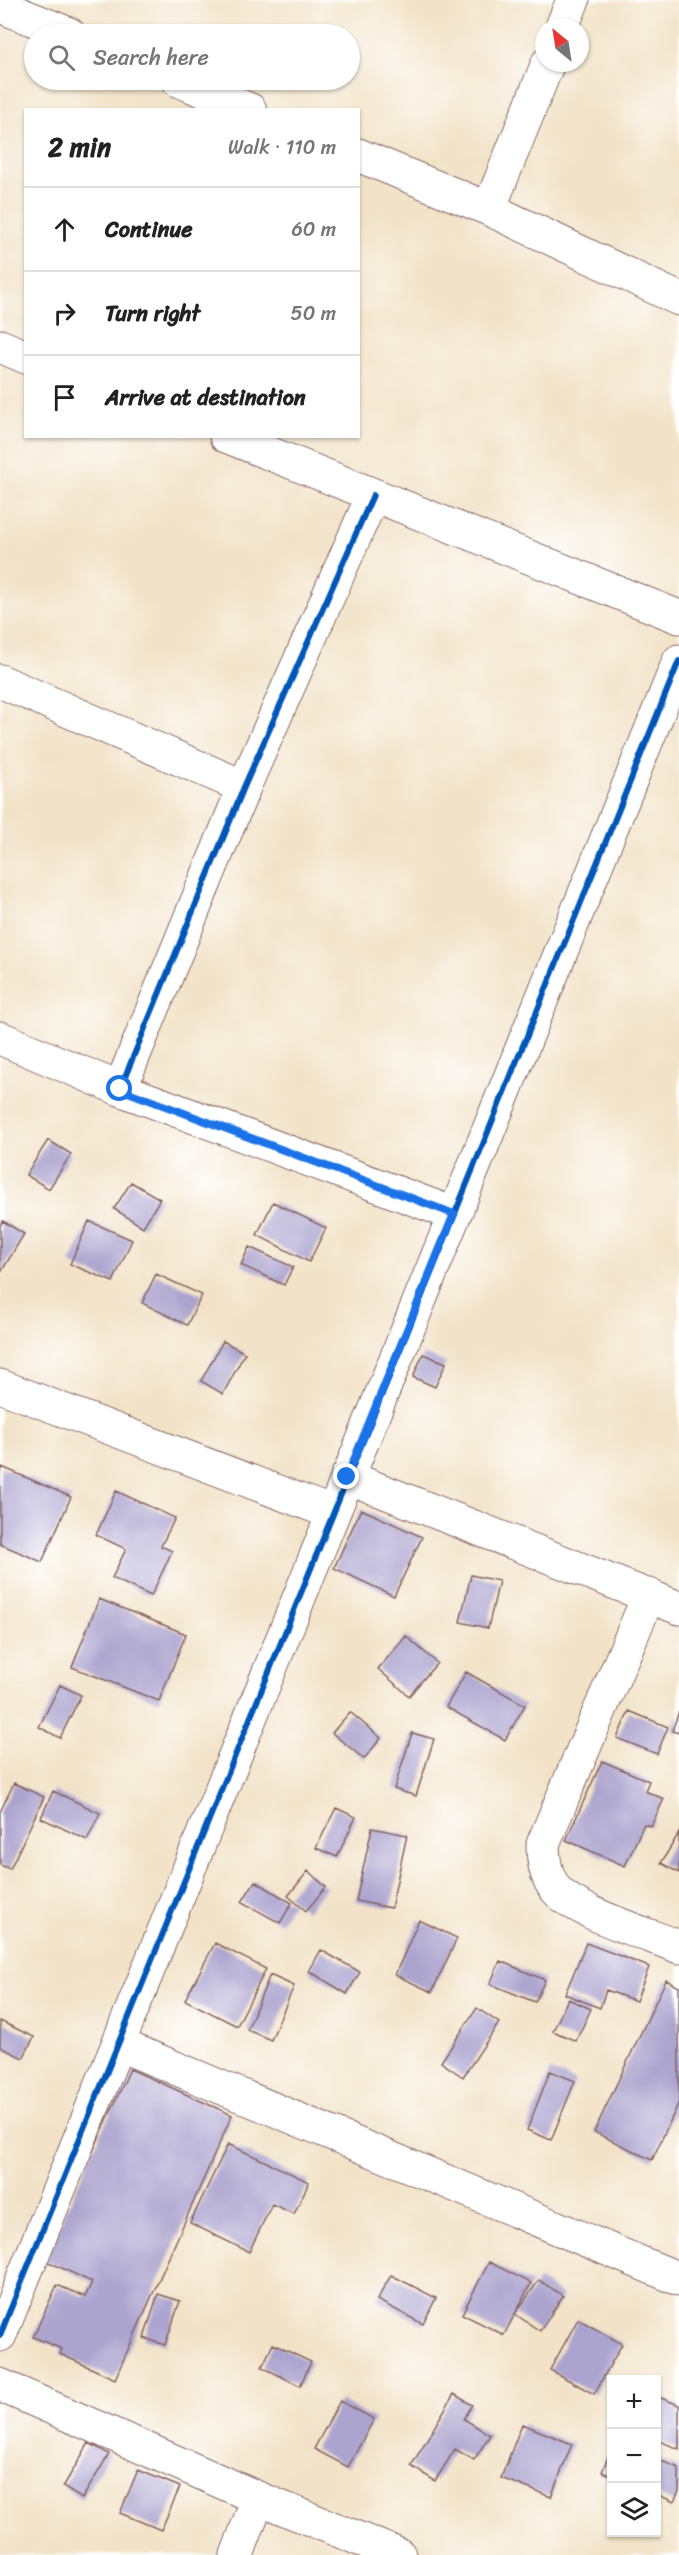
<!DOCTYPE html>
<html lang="en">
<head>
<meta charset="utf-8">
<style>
  body { margin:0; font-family:Sriracha,sans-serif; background:#f6f6f6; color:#222 }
  .controls { position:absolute; right:18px; bottom:18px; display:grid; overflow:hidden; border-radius:0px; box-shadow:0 2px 4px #0004 }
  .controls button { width:54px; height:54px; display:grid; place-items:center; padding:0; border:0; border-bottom:2px solid #e0e0e0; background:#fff; color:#222; font:30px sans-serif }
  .compass { position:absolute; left:535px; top:18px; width:54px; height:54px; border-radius:50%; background:#fff; box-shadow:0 2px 4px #0004; rotate:330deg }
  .stop { position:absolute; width:18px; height:18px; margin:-14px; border:4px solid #1a73e8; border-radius:50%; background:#fff }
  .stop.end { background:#1a73e8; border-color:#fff; box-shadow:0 2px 6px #0008 }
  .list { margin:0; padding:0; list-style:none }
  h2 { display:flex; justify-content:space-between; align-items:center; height:78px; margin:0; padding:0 24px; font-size:26px }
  h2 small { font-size:20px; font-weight:400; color:#767676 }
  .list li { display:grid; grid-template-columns:39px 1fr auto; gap:18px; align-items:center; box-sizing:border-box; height:84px; padding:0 24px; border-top:2px solid #e0e0e0 }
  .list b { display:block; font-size:22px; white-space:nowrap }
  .list em { font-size:20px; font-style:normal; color:#767676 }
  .icon { flex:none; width:33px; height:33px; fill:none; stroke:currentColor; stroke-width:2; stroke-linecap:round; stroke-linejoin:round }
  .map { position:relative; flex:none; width:679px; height:2555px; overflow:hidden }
  .search { position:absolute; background:#fff; box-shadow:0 2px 4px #0004; left:24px; top:24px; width:336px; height:66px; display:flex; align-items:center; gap:15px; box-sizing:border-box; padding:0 21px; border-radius:33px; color:#767676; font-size:22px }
  .panel { position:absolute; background:#fff; box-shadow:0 2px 4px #0004; left:24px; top:108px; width:336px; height:330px; border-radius:0px }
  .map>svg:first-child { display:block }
  .building { fill:#aba4cf }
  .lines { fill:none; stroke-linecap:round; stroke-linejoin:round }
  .minor-casing { stroke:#856462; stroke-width:35 }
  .minor { stroke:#fff; stroke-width:33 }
  .cycleway-casing { stroke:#fff; stroke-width:10 }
  .cycleway { stroke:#0057b8; stroke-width:6 }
  .route { stroke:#1a73e8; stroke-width:8 }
</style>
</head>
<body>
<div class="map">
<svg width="679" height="2555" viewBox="0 0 679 2555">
  <rect width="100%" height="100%" fill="#fff"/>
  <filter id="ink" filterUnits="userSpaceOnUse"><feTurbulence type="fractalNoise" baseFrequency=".0167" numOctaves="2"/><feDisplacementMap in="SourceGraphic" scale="12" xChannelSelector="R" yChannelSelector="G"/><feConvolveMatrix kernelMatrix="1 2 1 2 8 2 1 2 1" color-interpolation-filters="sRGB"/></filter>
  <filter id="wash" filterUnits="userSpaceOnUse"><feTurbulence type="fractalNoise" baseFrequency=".008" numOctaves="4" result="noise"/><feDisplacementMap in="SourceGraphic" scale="24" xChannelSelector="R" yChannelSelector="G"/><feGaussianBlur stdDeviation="1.35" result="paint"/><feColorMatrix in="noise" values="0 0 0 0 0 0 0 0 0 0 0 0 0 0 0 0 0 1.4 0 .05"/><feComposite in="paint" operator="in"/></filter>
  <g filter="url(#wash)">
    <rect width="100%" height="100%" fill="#f2e3c8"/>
    <g id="blocks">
      <!-- building -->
      <path class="building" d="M48 1140 71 1154 49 1189 26 1175Z
        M131 1182 160 1199 143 1227 114 1209Z
        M273 1202 326 1228 309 1262 257 1235Z
        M3 1221 24 1234 0 1274V1226Z
        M89 1221 132 1240 113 1282 70 1264Z
        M249 1247 293 1267 284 1285 241 1265Z
        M156 1274 202 1295 187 1325 142 1303Z
        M223 1341 245 1353 223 1394 201 1381Z
        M423 1354 446 1363 435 1387 413 1377Z
        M2 1467 71 1497 42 1562 0 1544V1473Z
        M116 1491 175 1518 161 1546 172 1551 151 1596 112 1578 126 1549 96 1535Z
        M361 1509 422 1537 394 1596 334 1568Z
        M471 1575 499 1581 488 1628 460 1622Z
        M99 1599 186 1634 159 1701 72 1667Z
        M406 1636 437 1663 409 1696 378 1669Z
        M466 1672 525 1705 505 1740 446 1707Z
        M60 1685 81 1695 60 1738 39 1727Z
        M629 1711 668 1727 657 1754 617 1738Z
        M679 1711V1733L672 1731Z
        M350 1712 381 1738 364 1759 332 1733Z
        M412 1733 434 1739 416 1796 394 1789Z
        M602 1761 649 1781 645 1791 664 1799 651 1826 644 1824 625 1866 566 1840Z
        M14 1783 44 1797 10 1869 0 1865V1812Z
        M53 1791 100 1813 87 1840 41 1818Z
        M336 1808 356 1817 337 1857 316 1848Z
        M372 1828 407 1835 391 1908 356 1901Z
        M679 1833V1873L661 1863Z
        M308 1871 326 1887 306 1911 288 1896Z
        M255 1881 292 1903 280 1923 242 1902Z
        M419 1920 457 1938 432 1992 395 1975Z
        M215 1943 266 1969 237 2026 185 2000Z
        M586 1943 649 1967 636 2001 606 1990 600 2008 565 1994Z
        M321 1950 360 1972 347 1994 309 1971Z
        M500 1961 545 1980 535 2002 490 1984Z
        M270 1975 294 1986 271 2040 247 2030Z
        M666 1980 679 1987V2102L652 2160 594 2132Z
        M568 1999 591 2009 576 2041 553 2031Z
        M477 2008 499 2023 463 2077 441 2062Z
        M0 2021 34 2037 23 2058 0 2047Z
        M130 2069 232 2115 115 2379 60 2354 62 2349 33 2337 57 2285 85 2297 92 2282 44 2260Z
        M550 2071 575 2081 551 2140 527 2130Z
        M228 2144 309 2182 294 2214 272 2204 249 2252 190 2223Z
        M489 2262 531 2283 504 2335 462 2314Z
        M391 2275 436 2298 423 2324 377 2300Z
        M539 2280 563 2296 540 2331 515 2314Z
        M158 2294 180 2301 165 2345 144 2338Z
        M578 2319 622 2344 594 2394 550 2370Z
        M273 2344 311 2362 300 2386 262 2367Z
        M454 2394 472 2405 464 2419 490 2435 474 2460 455 2449 435 2481 411 2466Z
        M656 2396 679 2405V2449L656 2440Z
        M340 2401 374 2419 348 2467 314 2449Z
        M522 2424 572 2444 551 2497 501 2478Z
        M89 2443 109 2454 82 2499 63 2487Z
        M611 2449H612V2476L602 2472Z
        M656 2459 679 2468V2491L674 2502 656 2494Z
        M138 2470 180 2487 161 2530 120 2513Z"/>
    </g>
  </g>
  <g filter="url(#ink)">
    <use href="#blocks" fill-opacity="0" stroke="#856462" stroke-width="1.5"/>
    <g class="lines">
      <defs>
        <path id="minor" d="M0 6 69 34
          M562 27 573 0
          M178 80 250 110
          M358 155 489 209 679 299
          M489 209 548 63
          M0 346 26 357
          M226 436 679 617
          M0 681 244 787
          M0 1038 120 1089 454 1214
          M120 1089 244 787 373 495
          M0 1386 333 1513
          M347 1477 679 1608
          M649 1595 543 1844C543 1860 545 1874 554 1887 571 1911 650 1935 679 1947
          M118 2044 679 2279
          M0 2335 679 661
          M0 2385 258 2498 399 2555
          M237 2555 258 2498"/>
      </defs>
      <!-- minor casing -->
      <use href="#minor" class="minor-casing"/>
      <!-- minor -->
      <use href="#minor" class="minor"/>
      <defs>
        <path id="cycleway" d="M120 1089 244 787 373 495
          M0 2335 679 661"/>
      </defs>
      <!-- cycleway casing -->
      <use href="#cycleway" class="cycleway-casing"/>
      <!-- cycleway -->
      <use href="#cycleway" class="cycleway"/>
    </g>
  </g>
  <g class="lines" filter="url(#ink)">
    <!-- route -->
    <path class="route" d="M120 1089 454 1214 347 1477"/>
  </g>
</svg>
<div class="controls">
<button>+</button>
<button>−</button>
<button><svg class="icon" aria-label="layers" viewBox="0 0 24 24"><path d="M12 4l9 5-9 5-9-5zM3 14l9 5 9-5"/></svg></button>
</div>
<svg class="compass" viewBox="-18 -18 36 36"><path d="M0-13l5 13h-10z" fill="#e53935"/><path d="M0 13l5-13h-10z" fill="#767676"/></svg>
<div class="stop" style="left:120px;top:1089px"></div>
<div class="stop end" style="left:347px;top:1477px"></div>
<div class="search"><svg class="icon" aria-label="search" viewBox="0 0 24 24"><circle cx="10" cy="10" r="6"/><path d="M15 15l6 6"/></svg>Search here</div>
<section class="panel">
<h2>2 min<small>Walk · 110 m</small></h2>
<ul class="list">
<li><svg class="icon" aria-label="ahead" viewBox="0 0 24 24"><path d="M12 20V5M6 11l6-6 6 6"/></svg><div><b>Continue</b></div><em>60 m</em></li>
<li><svg class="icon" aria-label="right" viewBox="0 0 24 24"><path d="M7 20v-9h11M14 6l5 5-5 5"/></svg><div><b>Turn right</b></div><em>50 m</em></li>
<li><svg class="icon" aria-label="arrive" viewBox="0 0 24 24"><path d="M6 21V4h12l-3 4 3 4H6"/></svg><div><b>Arrive at destination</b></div></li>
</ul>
</section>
</div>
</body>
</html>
